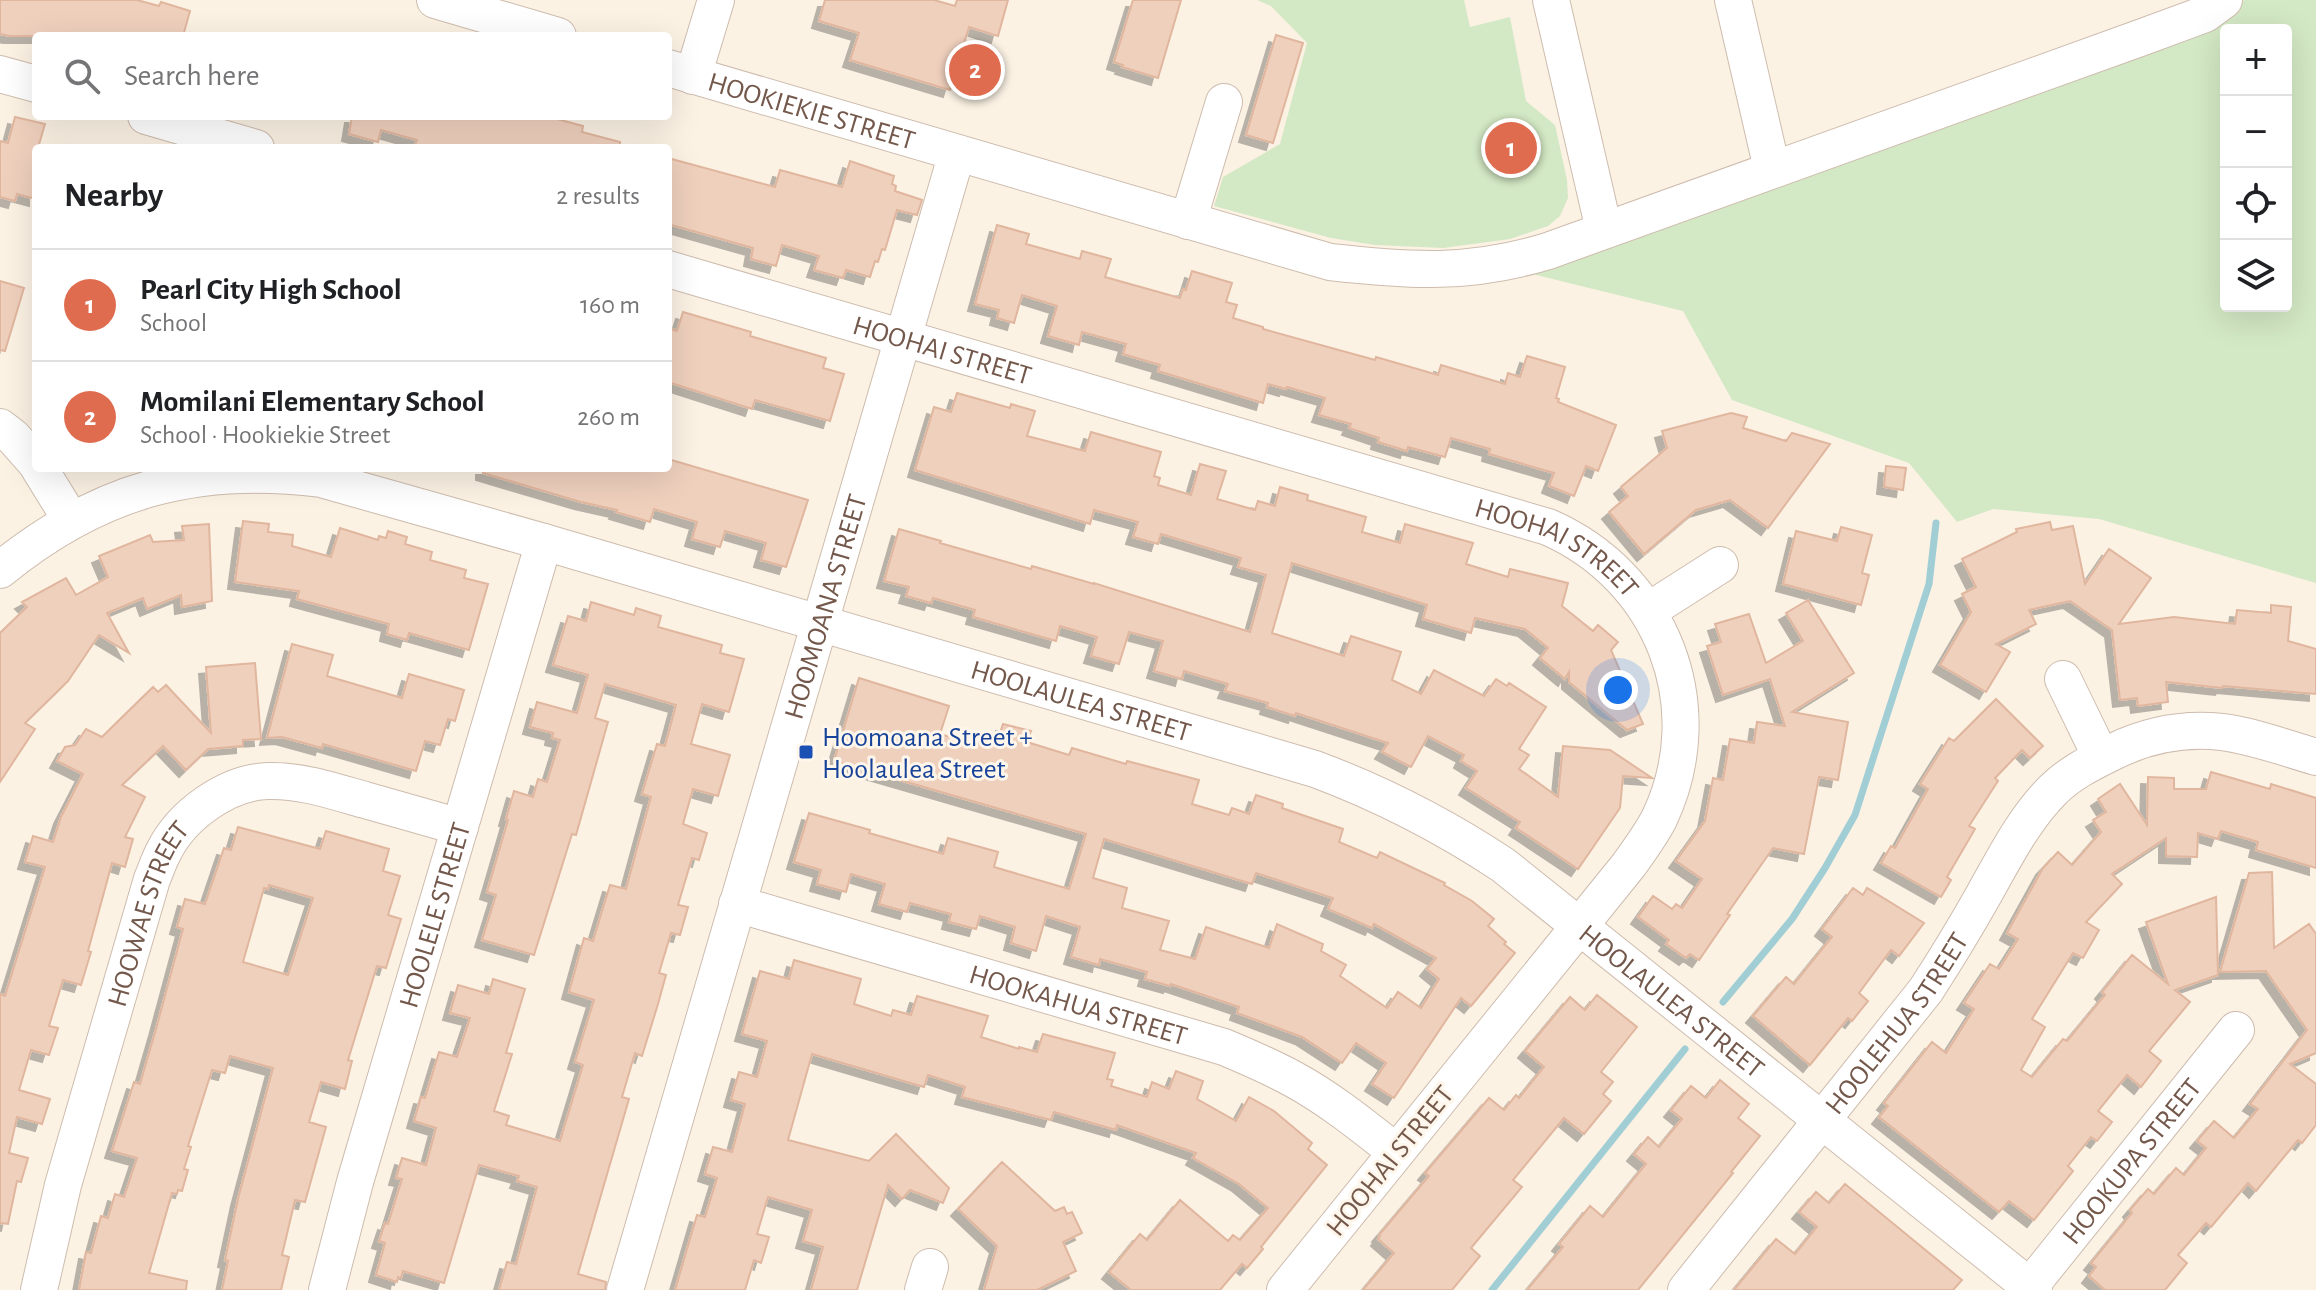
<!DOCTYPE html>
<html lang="en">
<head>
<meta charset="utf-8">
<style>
  body { margin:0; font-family:"Alegreya Sans",sans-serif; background:#f6f6f6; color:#202124 }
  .controls { position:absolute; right:24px; top:24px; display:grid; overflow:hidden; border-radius:8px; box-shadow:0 8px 32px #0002 }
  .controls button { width:72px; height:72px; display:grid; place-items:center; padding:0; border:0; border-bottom:2px solid #e0e0e0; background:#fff; color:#202124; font:40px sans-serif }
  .you { position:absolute; left:1618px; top:690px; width:28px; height:28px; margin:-20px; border:6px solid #fff; border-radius:50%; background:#1a73e8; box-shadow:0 0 0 12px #1a73e833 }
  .badge { display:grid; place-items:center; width:52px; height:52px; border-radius:50%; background:#e06c4f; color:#fff; font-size:26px; font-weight:700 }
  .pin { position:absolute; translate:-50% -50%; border:4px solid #fff; box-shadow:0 2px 8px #0006 }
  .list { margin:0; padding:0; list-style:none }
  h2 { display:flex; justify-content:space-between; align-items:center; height:104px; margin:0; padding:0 32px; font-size:34px }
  h2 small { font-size:26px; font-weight:400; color:#757577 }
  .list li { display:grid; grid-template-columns:52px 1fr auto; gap:24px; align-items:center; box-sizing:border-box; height:112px; padding:0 32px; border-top:2px solid #e0e0e0 }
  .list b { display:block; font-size:30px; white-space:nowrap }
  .list p { margin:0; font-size:26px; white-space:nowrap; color:#757577 }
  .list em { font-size:26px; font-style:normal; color:#757577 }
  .icon { flex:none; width:44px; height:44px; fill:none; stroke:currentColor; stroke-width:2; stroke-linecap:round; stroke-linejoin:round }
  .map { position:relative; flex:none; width:2316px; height:1290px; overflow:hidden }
  .search { position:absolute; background:#fff; box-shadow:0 8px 32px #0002; left:32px; top:32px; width:640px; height:88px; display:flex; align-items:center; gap:20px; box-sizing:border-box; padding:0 28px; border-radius:8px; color:#757577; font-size:30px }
  .panel { position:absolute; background:#fff; box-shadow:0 8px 32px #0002; left:32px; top:144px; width:640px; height:328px; border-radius:8px }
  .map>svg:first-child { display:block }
  .green { fill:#d3e8c4; fill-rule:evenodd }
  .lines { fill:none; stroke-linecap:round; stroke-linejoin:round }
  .stream { stroke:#a1ced5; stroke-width:7 }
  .building { fill:#efd0bd; stroke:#e1b69e; stroke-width:2; fill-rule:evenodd; filter:url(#shadow) }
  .minor-casing { stroke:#cebcae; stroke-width:38 }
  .minor { stroke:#fff; stroke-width:36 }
  .transit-dot { fill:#1a4fb4; stroke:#fef6ea; stroke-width:3 }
  .labels { text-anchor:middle; stroke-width:6; stroke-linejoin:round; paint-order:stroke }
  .street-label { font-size:28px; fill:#73584b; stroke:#fef6ea }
  .transit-label { font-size:28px; fill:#164399; stroke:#fef6ea; text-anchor:start }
</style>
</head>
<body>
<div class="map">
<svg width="2316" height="1290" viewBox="0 0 2316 1290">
  <defs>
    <filter id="shadow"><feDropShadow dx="-7" dy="7" stdDeviation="0" flood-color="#0004"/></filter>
  </defs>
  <rect width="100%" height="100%" fill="#fbf2e4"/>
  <!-- green -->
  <path class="green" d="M1257 0H1464L1470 27 1510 17 1526 101 1555 125 1567 180 1568 198 1560 216 1548 226 1510 239 1443 248 1375 245 1331 238 1214 206 1223 177 1280 144 1307 43 1271 6Z
    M2244 0H2316V583L2099 519 1993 509 1957 522 1909 463 1732 400 1683 311 1524 272 2220 23ZM2226 30H2286V306H2226Z"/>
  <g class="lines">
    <!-- stream -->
    <path class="stream" d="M1723 1002 1792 919 1825 868 1855 815 1929 584 1936 523
      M1492 1290 1685 1049"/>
  </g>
  <!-- building -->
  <path class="building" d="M0 0H137L159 6 161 2 190 11 183 36H10L0 34Z
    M825 0H934L955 6 957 0H1008L998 36 969 27 950 90 850 60 859 33 819 21Z
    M1133 0H1181L1158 78 1122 67 1123 65 1114 62Z
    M1276 35 1303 43 1273 143 1246 135Z
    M352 116H546L583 126 582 132 620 142V148H414L417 140 381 130 378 142 349 134Z
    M15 117 45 124 38 148H36V199L17 194 15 201 0 197V141L8 143Z
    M668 158 775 187 780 170 842 187 850 161 894 176 892 184 896 186 895 191 922 200 917 215 897 210 885 250 882 249 878 262 875 261 870 277 846 270 843 278 814 270 819 256 782 245 776 266 751 259 753 248 668 224Z
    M997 225 1029 234 1026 244 1080 259 1082 251 1111 259 1105 277 1180 298 1183 289 1186 290 1192 271 1232 283 1226 302 1237 305 1233 318 1263 327V329L1375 360 1376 357 1438 375 1441 365 1505 384 1508 373 1520 377 1527 356 1565 367 1556 398 1559 399 1558 402 1616 425 1598 471 1586 466 1574 496 1549 486 1554 473 1489 454 1490 449 1451 438 1445 457 1408 447 1407 451 1378 442 1379 438 1349 428 1351 424 1319 415 1325 398 1287 387 1286 389 1268 384 1263 403 1158 371 1160 365 1123 354 1126 344 1082 332 1079 345 1048 336 1057 306 1022 295 1014 323 997 318 999 310 975 304Z
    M0 281 24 288 5 351 0 350Z
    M683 312 751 332 750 336 826 358 823 368 844 374 830 421 755 400 752 409 668 382V328L677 331Z
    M957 393 1010 408 1011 404 1035 411 1027 436 1085 451 1091 432 1161 452 1154 476 1160 478 1158 485 1191 495 1200 464 1226 471 1217 499 1255 510 1258 501 1275 506 1280 487 1308 495 1307 500 1366 517 1362 532 1400 543 1405 524 1473 543 1466 564 1508 577 1510 569 1568 583 1562 606 1593 631 1598 625 1618 642 1611 650 1643 724 1627 730 1569 682V672L1565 679 1540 658 1548 648 1525 629 1475 618 1471 633 1423 619 1427 605 1292 563 1272 633 1344 656 1351 636 1401 652 1392 680 1421 694 1434 670 1484 696 1496 679 1507 686 1509 683 1546 707 1519 749 1529 755 1519 769 1558 797 1563 746 1610 750 1652 778 1623 776 1620 808 1578 869 1516 828 1520 822 1466 788 1477 771 1461 761 1464 755 1428 736 1411 767 1382 752 1388 743 1296 713 1295 716 1267 707 1268 703 1225 691 1228 684 1184 671 1182 679 1154 671 1163 641 1129 632 1119 664 1091 656 1097 637 1060 626 1056 641 973 617 975 610 933 598 931 603 906 596 909 587 884 581 899 529 941 541 940 543 1031 569 1032 566 1094 584V583L1250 632 1266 575 1238 567 1241 558 1161 534 1158 544 1133 537 1138 522 1094 510 1090 524 915 470 934 407 951 412Z
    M1731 413 1747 417 1743 428 1786 441 1792 433 1830 444 1768 528 1730 500 1696 510 1644 554 1609 512 1628 496 1621 487 1667 448 1662 431Z
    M668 459 808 500 786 567 761 560 766 543 725 531 720 547 692 539 697 522 654 509 650 522 616 512 617 510 581 502 483 473V468H668Z
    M1886 466 1906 468 1903 490 1884 487Z
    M243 521 269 524 268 532 293 535 292 546 331 557 340 528 378 540 379 536 386 538 388 531 407 537 405 544 432 552 430 560 466 570 464 578 488 584 469 650 409 633 407 640 387 634 389 624 297 599 299 591 235 582Z
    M2050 522 2052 530 2073 526 2085 584 2109 549 2151 578 2119 624 2174 617 2235 624 2237 610 2271 613V605L2291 607 2288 641 2316 649V694L2223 686 2222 688 2166 682 2168 702 2138 706 2137 698 2120 700 2112 630 2070 601 2029 610 2036 624 1996 644 2010 652 1986 692 1940 665 1971 612 1962 594 1976 587 1962 559 2017 532 2016 529Z
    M209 524 212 601 182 607 181 595 147 609 143 598 107 613 129 653 99 635 68 681 25 723 35 729 0 782V633L27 607 22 602 66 578 76 595 108 577 99 556 150 535 153 542 184 540 182 526Z
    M1841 527 1872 535 1862 573 1869 575 1861 605 1783 584 1796 531 1837 541Z
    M1808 600 1854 673 1792 712 1848 722 1838 780 1819 777 1804 854 1773 848 1727 914 1730 915 1699 960 1690 954 1686 958 1666 944 1669 940 1638 917 1653 896 1672 909 1676 904 1682 908 1702 879 1676 861 1705 821 1713 778 1723 780 1730 739 1754 743 1757 722 1785 726 1770 679 1723 695 1707 646 1721 642 1715 624 1749 614 1766 663 1803 641 1786 613Z
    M591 602 634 615 636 608 661 616 658 627 722 645 720 653 744 659 729 712 702 704 691 744 730 755 718 796 693 789 683 824 707 833 699 860 692 858 678 905 688 907 680 935 671 933 659 973 666 975 658 1004 642 1056 635 1053 622 1097 629 1099 578 1274 606 1282 605 1290H499L507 1262 516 1264 537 1187 517 1181 519 1176 479 1165 444 1283 403 1271 401 1278 398 1277 397 1282 376 1275 385 1243 379 1241 385 1223 388 1224 402 1179 396 1178 402 1158 426 1165 436 1128 414 1121 421 1097 425 1098 439 1052 457 1057 470 1018 450 1013 458 985 489 994 493 979 525 989 506 1053 512 1054 494 1111 509 1116 506 1125 560 1141 583 1065 575 1062 594 1000 569 992 584 938 593 941 610 885 626 889 651 797 642 794 657 744 665 746 676 705 605 684 595 718 608 722 576 835 572 834 534 955 482 940 496 895 487 892 508 820 506 819 514 791 533 797 538 779 547 782 560 740 552 738 553 733 530 727 537 702 577 713 588 675 553 665 568 616 586 621Z
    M292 644 333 655 327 676 402 698 409 674 464 690 455 721 448 719 440 745 425 741 416 771 323 744 322 748 282 737 267 738Z
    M255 663 261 739 243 740V746L208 749 186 770 163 746 122 785 145 797 125 837 133 839 125 867 112 863 88 951 91 952 81 985 63 980 49 1026 58 1028 49 1055 31 1050 19 1090 50 1099 42 1124 17 1117 9 1153 28 1158 21 1182 17 1181 8 1224 0 1223V994L5 996 45 867 25 862 33 836 53 842 61 817 83 774 57 761 65 747 75 745 86 729 102 737 153 687 158 692 166 685 211 733 206 667Z
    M859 678 949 706 940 734 977 745 980 737 997 742 1003 724 1031 731 1027 742 1069 755 1072 748 1126 764 1127 761 1199 780 1192 804 1229 815 1232 808 1249 814 1256 795 1283 804 1282 808 1343 829 1339 842 1377 858 1380 852 1445 883 1444 885 1472 901 1494 919 1488 926 1506 942 1504 944 1515 953 1471 1006 1461 998 1394 1098 1372 1084 1386 1063 1356 1043 1342 1063 1302 1037 1237 1013 1239 1007 1171 984 1170 986 1145 979 1147 972 1100 959 1099 965 1071 957 1080 927 1046 916 1036 951 1011 943 1015 927 980 916 976 929 949 922 951 914 910 903 907 912 879 904 885 884 851 874 846 892 817 884 821 870 794 862 809 813 870 830 869 833 943 854 948 838 998 852 994 867 1069 889 1086 834 834 761ZM1104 839 1252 884 1256 873 1333 898 1328 909 1372 928 1374 924 1436 958 1427 969 1439 979 1421 1008 1398 992 1387 1008 1340 976 1346 965 1321 951 1323 944 1277 924 1269 948 1206 927 1195 959 1160 950 1169 921 1122 908 1127 888 1093 878Z
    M1996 699 2043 746 2030 758 2022 750 1995 778 1998 781 1969 826 1975 829 1947 877 1951 880 1941 897 1881 863 1891 846 1895 848 1928 789 1920 784 1949 738 1954 741Z
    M2211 772 2270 789 2271 784 2316 798V868L2256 850 2258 842 2221 831 2218 839 2198 833 2197 857 2166 856V838L2112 874 2122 884 2086 922 2099 930 2083 958 2073 953 2032 1019 2045 1027 2021 1070 2032 1077 2063 1039 2067 1041 2105 995 2102 992 2132 955 2168 984 2146 922 2216 897 2218 975 2175 990 2190 1002 2149 1051 2161 1061 2141 1087 2127 1075 2098 1111 2112 1122 2097 1141 2091 1137 2068 1166 2073 1171 2034 1220 2009 1201 1999 1212 1879 1117 1888 1106 1884 1103 1932 1042 1946 1053 1974 1009 1964 1003 1990 964 1999 969 2018 939 2007 933 2043 868 2058 852 2072 865 2101 832 2093 820 2106 812 2098 799 2120 784 2147 825 2148 777 2174 778V789H2206Z
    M238 827 320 849 326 831 389 849 383 871 400 876 388 915 401 919 386 968 377 966 348 1060 352 1061 345 1089 321 1082 309 1122 326 1127 305 1202 295 1200 282 1255 289 1257 281 1290H222L228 1261 225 1260 238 1199 273 1068 230 1056 225 1073 212 1070 188 1146 191 1147 184 1169 188 1170 182 1191 178 1190 177 1194 172 1193 149 1273 187 1281 186 1290H79L86 1252 91 1253 101 1216 108 1218 115 1194 124 1197 137 1158 112 1151 134 1082 140 1084 156 1029 183 929 177 927 185 899 205 904 224 848 231 850ZM269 885 313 898 288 975 243 962 264 888 268 889Z
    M2272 872 2274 948 2309 924 2316 934V1053L2290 1064 2316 1084V1125L2302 1143 2298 1140 2256 1191 2248 1183 2211 1227 2206 1223 2178 1255 2187 1263 2165 1290H2105L2089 1276 2096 1267 2091 1263 2132 1213 2130 1210 2148 1189 2154 1194 2176 1168 2184 1175 2206 1148 2197 1141 2214 1121 2234 1138 2258 1109 2250 1104 2307 1030 2266 971 2220 972 2249 873Z
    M1853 888 1863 895 1867 888 1924 923 1899 956 1891 950 1859 993 1868 1001 1852 1021 1848 1018 1810 1065 1753 1016 1786 977 1794 984 1832 937 1822 929Z
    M794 960 861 979 854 1004 891 1016 893 1010 911 1015 917 996 988 1016 981 1037 1019 1049V1047L1037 1052 1043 1034 1115 1053 1107 1079 1113 1080 1111 1086 1147 1097 1152 1082 1169 1089 1176 1071 1203 1081 1197 1099 1236 1121 1249 1097 1274 1111 1312 1143 1308 1149 1327 1165 1261 1247 1263 1249 1247 1268 1242 1264 1220 1290H1131L1109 1272 1140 1234 1147 1240 1180 1200 1228 1241 1233 1235 1240 1240 1268 1208 1239 1184 1193 1158 1196 1153 1117 1125 1116 1130 1054 1112 1051 1120 962 1097 965 1087 928 1075 924 1087 812 1054 788 1140 869 1161 896 1134 949 1188 943 1203 910 1190 902 1199 888 1185 857 1290H811L823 1247 803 1241 812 1210 768 1197 757 1234 769 1237 761 1263 754 1260 745 1290H675L697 1215 705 1217 717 1178 705 1174 713 1147 732 1152 745 1104 731 1100 739 1072 757 1077 767 1041 742 1034 760 971 789 979Z
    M1597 995 1637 1027 1601 1072 1613 1082 1603 1094 1611 1101 1584 1134 1564 1118 1513 1180 1522 1187 1471 1248 1480 1256 1452 1290H1363L1394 1253 1378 1239 1380 1236 1379 1235 1429 1176 1425 1173 1489 1098 1504 1110 1516 1095 1519 1098 1544 1067 1525 1051 1570 997 1585 1010Z
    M1720 1080 1749 1104 1738 1118 1760 1136 1731 1172 1733 1173 1638 1290H1527L1563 1247 1559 1244 1590 1206 1603 1217 1646 1164 1634 1154 1648 1137 1659 1147 1682 1119 1671 1110 1691 1086 1706 1098Z
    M1002 1162 1055 1211 1064 1207 1067 1214 1072 1212 1082 1233 1063 1242 1076 1271 1037 1290H984L997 1246 958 1209Z
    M1845 1184 1962 1280 1953 1290H1734L1776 1239 1795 1254 1817 1227 1799 1212 1816 1192 1829 1203Z"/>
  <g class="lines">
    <defs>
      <g id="minor">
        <path d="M435 0 558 36"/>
        <path d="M1551 0 1604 230"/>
        <path d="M1733 0 1772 169"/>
        <path id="s1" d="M668 68 1330 262C1410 271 1470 275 1548 251L2140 38 2205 14 2224 0"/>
        <path d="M0 74 36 84"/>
        <path d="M693 76 716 0"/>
        <path d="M146 116 256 148"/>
        <path d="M1188 221 1224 102"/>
        <path id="s2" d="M668 269 1548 527C1662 577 1713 706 1659 819 1650 836 1639 851 1628 866L1285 1290"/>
        <path d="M0 427 13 437 36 463"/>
        <path d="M39 468 71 520"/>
        <path id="s3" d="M0 570C98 490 196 463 321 479L544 542 1315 769C1382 794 1444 826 1503 865L2034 1290"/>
        <path d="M1648 611 1720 565"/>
        <path d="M2063 679 2101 757"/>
        <path id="s4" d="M737 904 1224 1047C1248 1057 1271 1067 1293 1079 1330 1099 1363 1126 1396 1152"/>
        <path id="s5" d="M39 1290 63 1185 152 879C156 870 159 860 164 851 182 815 227 782 268 781 301 780 333 791 365 800 396 809 428 818 460 827"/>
        <path id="s6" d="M327 1290 355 1182 544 542"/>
        <path id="s7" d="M625 1290 957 153"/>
        <path d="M923 1290 930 1267"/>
        <path id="s8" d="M1686 1290 1926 990C1946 959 1965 928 1983 896 2004 859 2023 820 2053 790 2071 772 2093 762 2115 751 2148 735 2185 728 2222 732 2254 736 2285 748 2316 757"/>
        <path id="s9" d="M2027 1290 2236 1030"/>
      </g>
    </defs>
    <!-- minor casing -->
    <use href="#minor" class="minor-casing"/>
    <!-- minor -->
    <use href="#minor" class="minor"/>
  </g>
  <!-- markers -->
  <rect class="transit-dot" x="798" y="744" width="16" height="16" rx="4"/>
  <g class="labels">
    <!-- street labels -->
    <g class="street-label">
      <text dy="10" stroke="none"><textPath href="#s1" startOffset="150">HOOKIEKIE STREET</textPath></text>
      <text dy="10" stroke="none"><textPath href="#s2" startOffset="286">HOOHAI STREET</textPath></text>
      <text dy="10" stroke="none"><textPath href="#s2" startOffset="934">HOOHAI STREET</textPath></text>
      <text dy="10" stroke="none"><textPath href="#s7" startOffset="712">HOOMOANA STREET</textPath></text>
      <text dy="10" stroke="none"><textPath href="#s3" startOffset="1136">HOOLAULEA STREET</textPath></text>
      <text dy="10" stroke="none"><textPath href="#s6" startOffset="390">HOOLELE STREET</textPath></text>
      <text dy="10" stroke="none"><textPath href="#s5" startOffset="392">HOOWAE STREET</textPath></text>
      <text dy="10" stroke="none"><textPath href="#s3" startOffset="1808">HOOLAULEA STREET</textPath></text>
      <text dy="10" stroke="none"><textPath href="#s4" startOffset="356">HOOKAHUA STREET</textPath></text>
      <text dy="10" stroke="none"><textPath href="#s8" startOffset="340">HOOLEHUA STREET</textPath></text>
      <text transform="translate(1389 1160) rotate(-51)" y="10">HOOHAI STREET</text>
      <text dy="10" stroke="none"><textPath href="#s9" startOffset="166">HOOKUPA STREET</textPath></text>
    </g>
    <!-- transit labels -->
    <g class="transit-label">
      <text x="822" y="746">Hoomoana Street +<tspan x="822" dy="32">Hoolaulea Street</tspan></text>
    </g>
  </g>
</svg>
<div class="controls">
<button>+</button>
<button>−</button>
<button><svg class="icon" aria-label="locate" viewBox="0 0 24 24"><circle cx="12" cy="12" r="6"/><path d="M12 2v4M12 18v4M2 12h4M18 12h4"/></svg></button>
<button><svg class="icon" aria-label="layers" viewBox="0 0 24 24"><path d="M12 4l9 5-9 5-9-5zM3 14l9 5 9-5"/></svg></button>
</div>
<div class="you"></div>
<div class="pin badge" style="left:1511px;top:148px">1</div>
<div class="pin badge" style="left:975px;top:70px">2</div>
<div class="search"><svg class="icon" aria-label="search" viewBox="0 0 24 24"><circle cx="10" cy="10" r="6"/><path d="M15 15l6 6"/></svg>Search here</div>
<section class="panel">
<h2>Nearby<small>2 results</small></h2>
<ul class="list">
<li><span class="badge">1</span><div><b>Pearl City High School</b><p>School</p></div><em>160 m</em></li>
<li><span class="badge">2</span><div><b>Momilani Elementary School</b><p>School · Hookiekie Street</p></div><em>260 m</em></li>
</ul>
</section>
</div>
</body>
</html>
